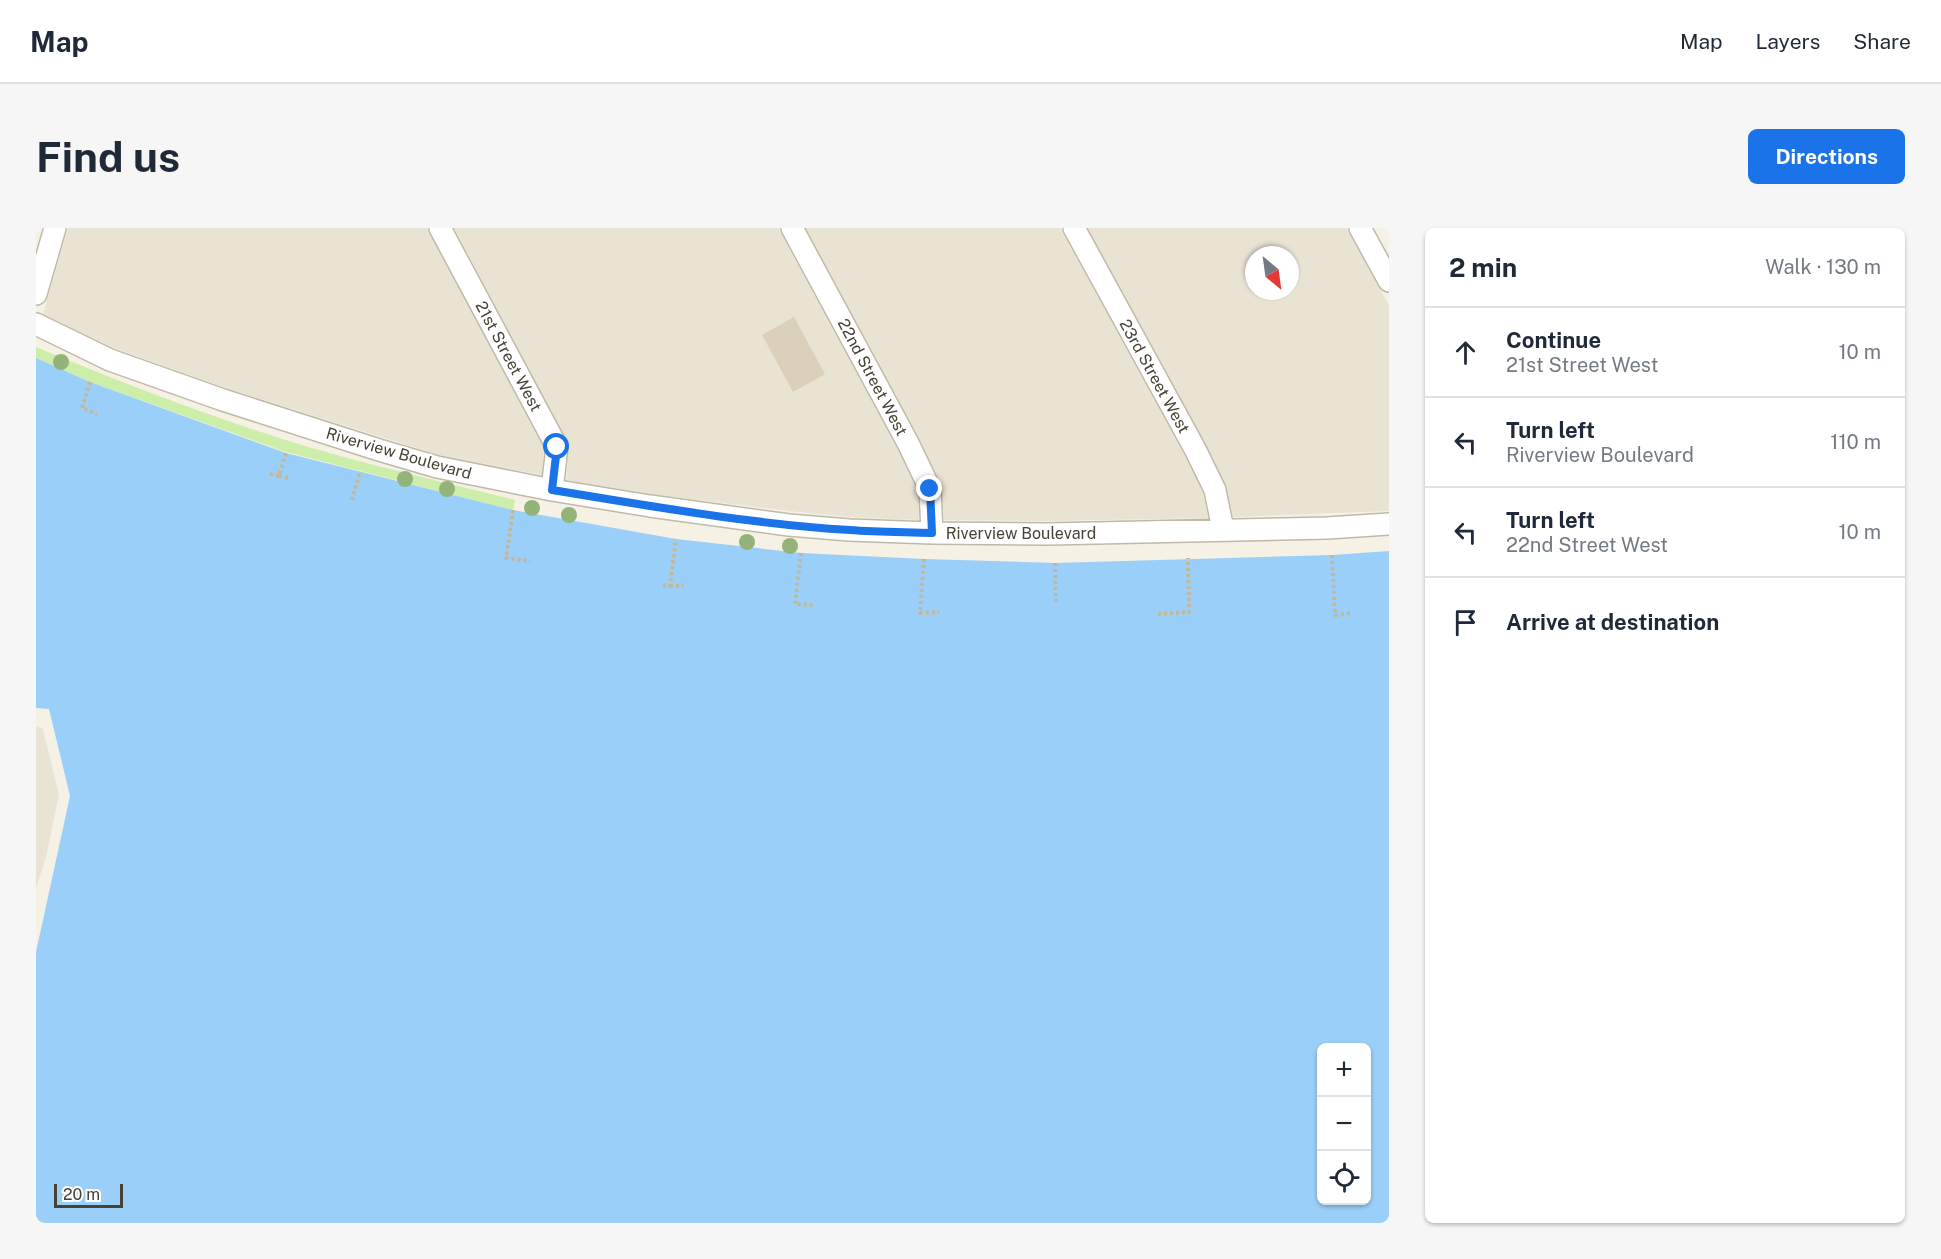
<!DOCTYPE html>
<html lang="en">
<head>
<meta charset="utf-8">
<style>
  body { margin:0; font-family:"Public Sans",sans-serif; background:#f6f6f7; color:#1f2937 }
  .controls { position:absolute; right:18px; bottom:18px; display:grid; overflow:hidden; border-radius:9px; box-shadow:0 2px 4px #0004 }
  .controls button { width:54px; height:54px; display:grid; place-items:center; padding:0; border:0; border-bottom:2px solid #e0e1e3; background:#fff; color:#1f2937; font:30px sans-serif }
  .compass { position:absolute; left:1209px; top:18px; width:54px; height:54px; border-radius:50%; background:#fff; box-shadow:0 2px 4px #0004; rotate:151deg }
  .scale { position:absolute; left:18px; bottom:15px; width:69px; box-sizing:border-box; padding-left:6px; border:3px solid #484134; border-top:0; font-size:16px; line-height:21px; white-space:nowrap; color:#484134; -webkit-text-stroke:4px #fff; paint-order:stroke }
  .stop { position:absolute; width:18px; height:18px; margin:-14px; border:4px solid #1a73e8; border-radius:50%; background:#fff }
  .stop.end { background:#1a73e8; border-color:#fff; box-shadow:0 2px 6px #0008 }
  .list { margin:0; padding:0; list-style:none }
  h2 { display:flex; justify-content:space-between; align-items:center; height:78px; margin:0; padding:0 24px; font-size:26px }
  h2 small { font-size:20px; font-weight:400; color:#747a83 }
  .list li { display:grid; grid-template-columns:39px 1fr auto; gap:18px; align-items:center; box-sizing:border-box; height:90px; padding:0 24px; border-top:2px solid #e0e1e3 }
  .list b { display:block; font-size:22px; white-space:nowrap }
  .list p { margin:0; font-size:20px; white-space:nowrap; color:#747a83 }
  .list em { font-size:20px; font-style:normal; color:#747a83 }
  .icon { flex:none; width:33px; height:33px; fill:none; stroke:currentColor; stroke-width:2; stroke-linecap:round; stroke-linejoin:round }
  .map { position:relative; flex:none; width:1353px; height:995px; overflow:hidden; border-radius:9px }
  header { display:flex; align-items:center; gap:36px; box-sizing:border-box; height:84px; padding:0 30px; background:#fff; border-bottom:2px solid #e0e1e3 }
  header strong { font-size:28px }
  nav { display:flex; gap:33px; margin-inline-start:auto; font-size:21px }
  .intro { display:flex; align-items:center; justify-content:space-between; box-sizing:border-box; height:144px; padding:0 36px }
  h1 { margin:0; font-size:42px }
  .button { padding:15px 27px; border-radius:9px; background:#1a73e8; color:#fff; font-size:21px; font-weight:700 }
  main { display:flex; gap:36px; padding:0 36px }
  aside { flex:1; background:#fff; border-radius:9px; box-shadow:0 2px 4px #0004 }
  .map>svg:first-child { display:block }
  .residential { fill:#e9e3d3; fill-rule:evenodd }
  .green { fill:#cdeea9 }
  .water { fill:#9acff9; fill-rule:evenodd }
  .building { fill:#dbd0bc }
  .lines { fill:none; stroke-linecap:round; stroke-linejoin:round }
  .minor-casing { stroke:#c1b9a7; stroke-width:24 }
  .path { stroke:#c5b696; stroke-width:4; stroke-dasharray:3 3; stroke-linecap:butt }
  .minor { stroke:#fff; stroke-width:21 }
  .tree { fill:#93b379 }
  .route { stroke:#1a73e8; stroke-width:8 }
  .labels { text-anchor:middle; stroke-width:4.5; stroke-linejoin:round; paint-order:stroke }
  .street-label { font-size:16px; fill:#484134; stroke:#fff }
</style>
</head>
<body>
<header>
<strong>Map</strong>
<nav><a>Map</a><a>Layers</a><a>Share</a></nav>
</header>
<div class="intro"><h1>Find us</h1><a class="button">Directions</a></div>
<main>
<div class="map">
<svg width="1353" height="995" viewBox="0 0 1353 995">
  <rect width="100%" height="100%" fill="#f5f1e5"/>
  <!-- residential -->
  <path class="residential" d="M32 0H391L508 220 506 247 403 227 190 160 78 120 7 86Z
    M418 0H742L861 220 882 264 883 292 812 289 753 283 615 266 530 252 533 222 531 214Z
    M769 0H1024L1148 226 1167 265 1172 290 1012 293 908 292 905 256 883 210Z
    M1051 0H1310L1353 77V283L1196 289 1189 257 1169 215ZM1218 27H1254V63H1218Z
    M0 498 7 501 23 567 9 633 0 660Z"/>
  <!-- green -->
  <path class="green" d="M0 119C79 152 159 183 240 209 319 234 399 252 479 272L477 282 250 224 54 154 0 130Z"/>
  <!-- water -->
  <path class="water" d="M0 130 54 154 250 225 477 282 640 311 765 325 888 331 1019 335 1296 327 1353 323V995H0V724L34 568 13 481 0 480ZM1286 820H1330V972H1286Z"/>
  <!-- building -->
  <path class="building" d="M758 89 789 146 757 164 726 107Z"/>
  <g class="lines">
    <defs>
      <path id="minor" d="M404 0 521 219 516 262
        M756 0 872 215 894 261 896 305
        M1038 0 1159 221 1179 262 1187 302
        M1324 0 1353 53
        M0 66 19 0
        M0 96 74 132 187 172 343 222 401 239 516 262 614 278 753 297 813 302 896 305 1013 306 1291 300 1353 296"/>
    </defs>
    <!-- minor casing -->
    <use href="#minor" class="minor-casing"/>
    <!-- path -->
    <path class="path" d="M54 154 46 180 61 186
      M234 246 243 248 250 225
      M243 248 252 250
      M316 272 324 243
      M477 282 470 330 494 333
      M765 325 759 376 777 377
      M1296 327 1299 387 1316 385
      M888 331 884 385 903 384
      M1019 335 1020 377
      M627 357 634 358 640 311
      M634 358H647
      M1122 386 1153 384 1152 330"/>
    <!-- minor -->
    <use href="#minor" class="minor"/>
  </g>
  <!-- trees -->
  <g class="tree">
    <circle cx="25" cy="134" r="8"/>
    <circle cx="369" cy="251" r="8"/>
    <circle cx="411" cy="261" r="8"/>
    <circle cx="496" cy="280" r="8"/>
    <circle cx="533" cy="287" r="8"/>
    <circle cx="711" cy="314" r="8"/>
    <circle cx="754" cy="318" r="8"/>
  </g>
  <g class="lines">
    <!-- route -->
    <path class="route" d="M521 219 516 262C614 278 715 296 814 302 841 304 869 304 896 305L894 261"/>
  </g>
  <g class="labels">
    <!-- street labels -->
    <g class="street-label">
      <text transform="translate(473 128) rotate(62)" y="6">21st Street West</text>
      <text transform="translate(1119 148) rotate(61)" y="6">23rd Street West</text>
      <text transform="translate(837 149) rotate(62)" y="6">22nd Street West</text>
      <text transform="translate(363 225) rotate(16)" y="6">Riverview Boulevard</text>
      <text x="985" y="311">Riverview Boulevard</text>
    </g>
  </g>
</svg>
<div class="controls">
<button>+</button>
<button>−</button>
<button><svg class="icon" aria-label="locate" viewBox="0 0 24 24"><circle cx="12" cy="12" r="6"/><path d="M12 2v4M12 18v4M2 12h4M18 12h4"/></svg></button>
</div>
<svg class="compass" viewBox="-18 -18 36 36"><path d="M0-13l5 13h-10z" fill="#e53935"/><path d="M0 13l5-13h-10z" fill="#747a83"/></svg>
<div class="scale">20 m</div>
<div class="stop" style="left:521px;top:219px"></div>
<div class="stop end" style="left:894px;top:261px"></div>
</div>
<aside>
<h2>2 min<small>Walk · 130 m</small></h2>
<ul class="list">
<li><svg class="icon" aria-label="ahead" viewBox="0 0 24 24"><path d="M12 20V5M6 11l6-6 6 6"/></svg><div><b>Continue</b><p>21st Street West</p></div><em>10 m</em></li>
<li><svg class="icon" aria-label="left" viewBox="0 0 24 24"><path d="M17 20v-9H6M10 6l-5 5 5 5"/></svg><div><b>Turn left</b><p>Riverview Boulevard</p></div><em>110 m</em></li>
<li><svg class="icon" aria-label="left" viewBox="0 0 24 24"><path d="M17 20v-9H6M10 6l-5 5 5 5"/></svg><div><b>Turn left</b><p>22nd Street West</p></div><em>10 m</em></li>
<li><svg class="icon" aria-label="arrive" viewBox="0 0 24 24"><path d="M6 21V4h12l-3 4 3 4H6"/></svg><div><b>Arrive at destination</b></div></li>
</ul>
</aside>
</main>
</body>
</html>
